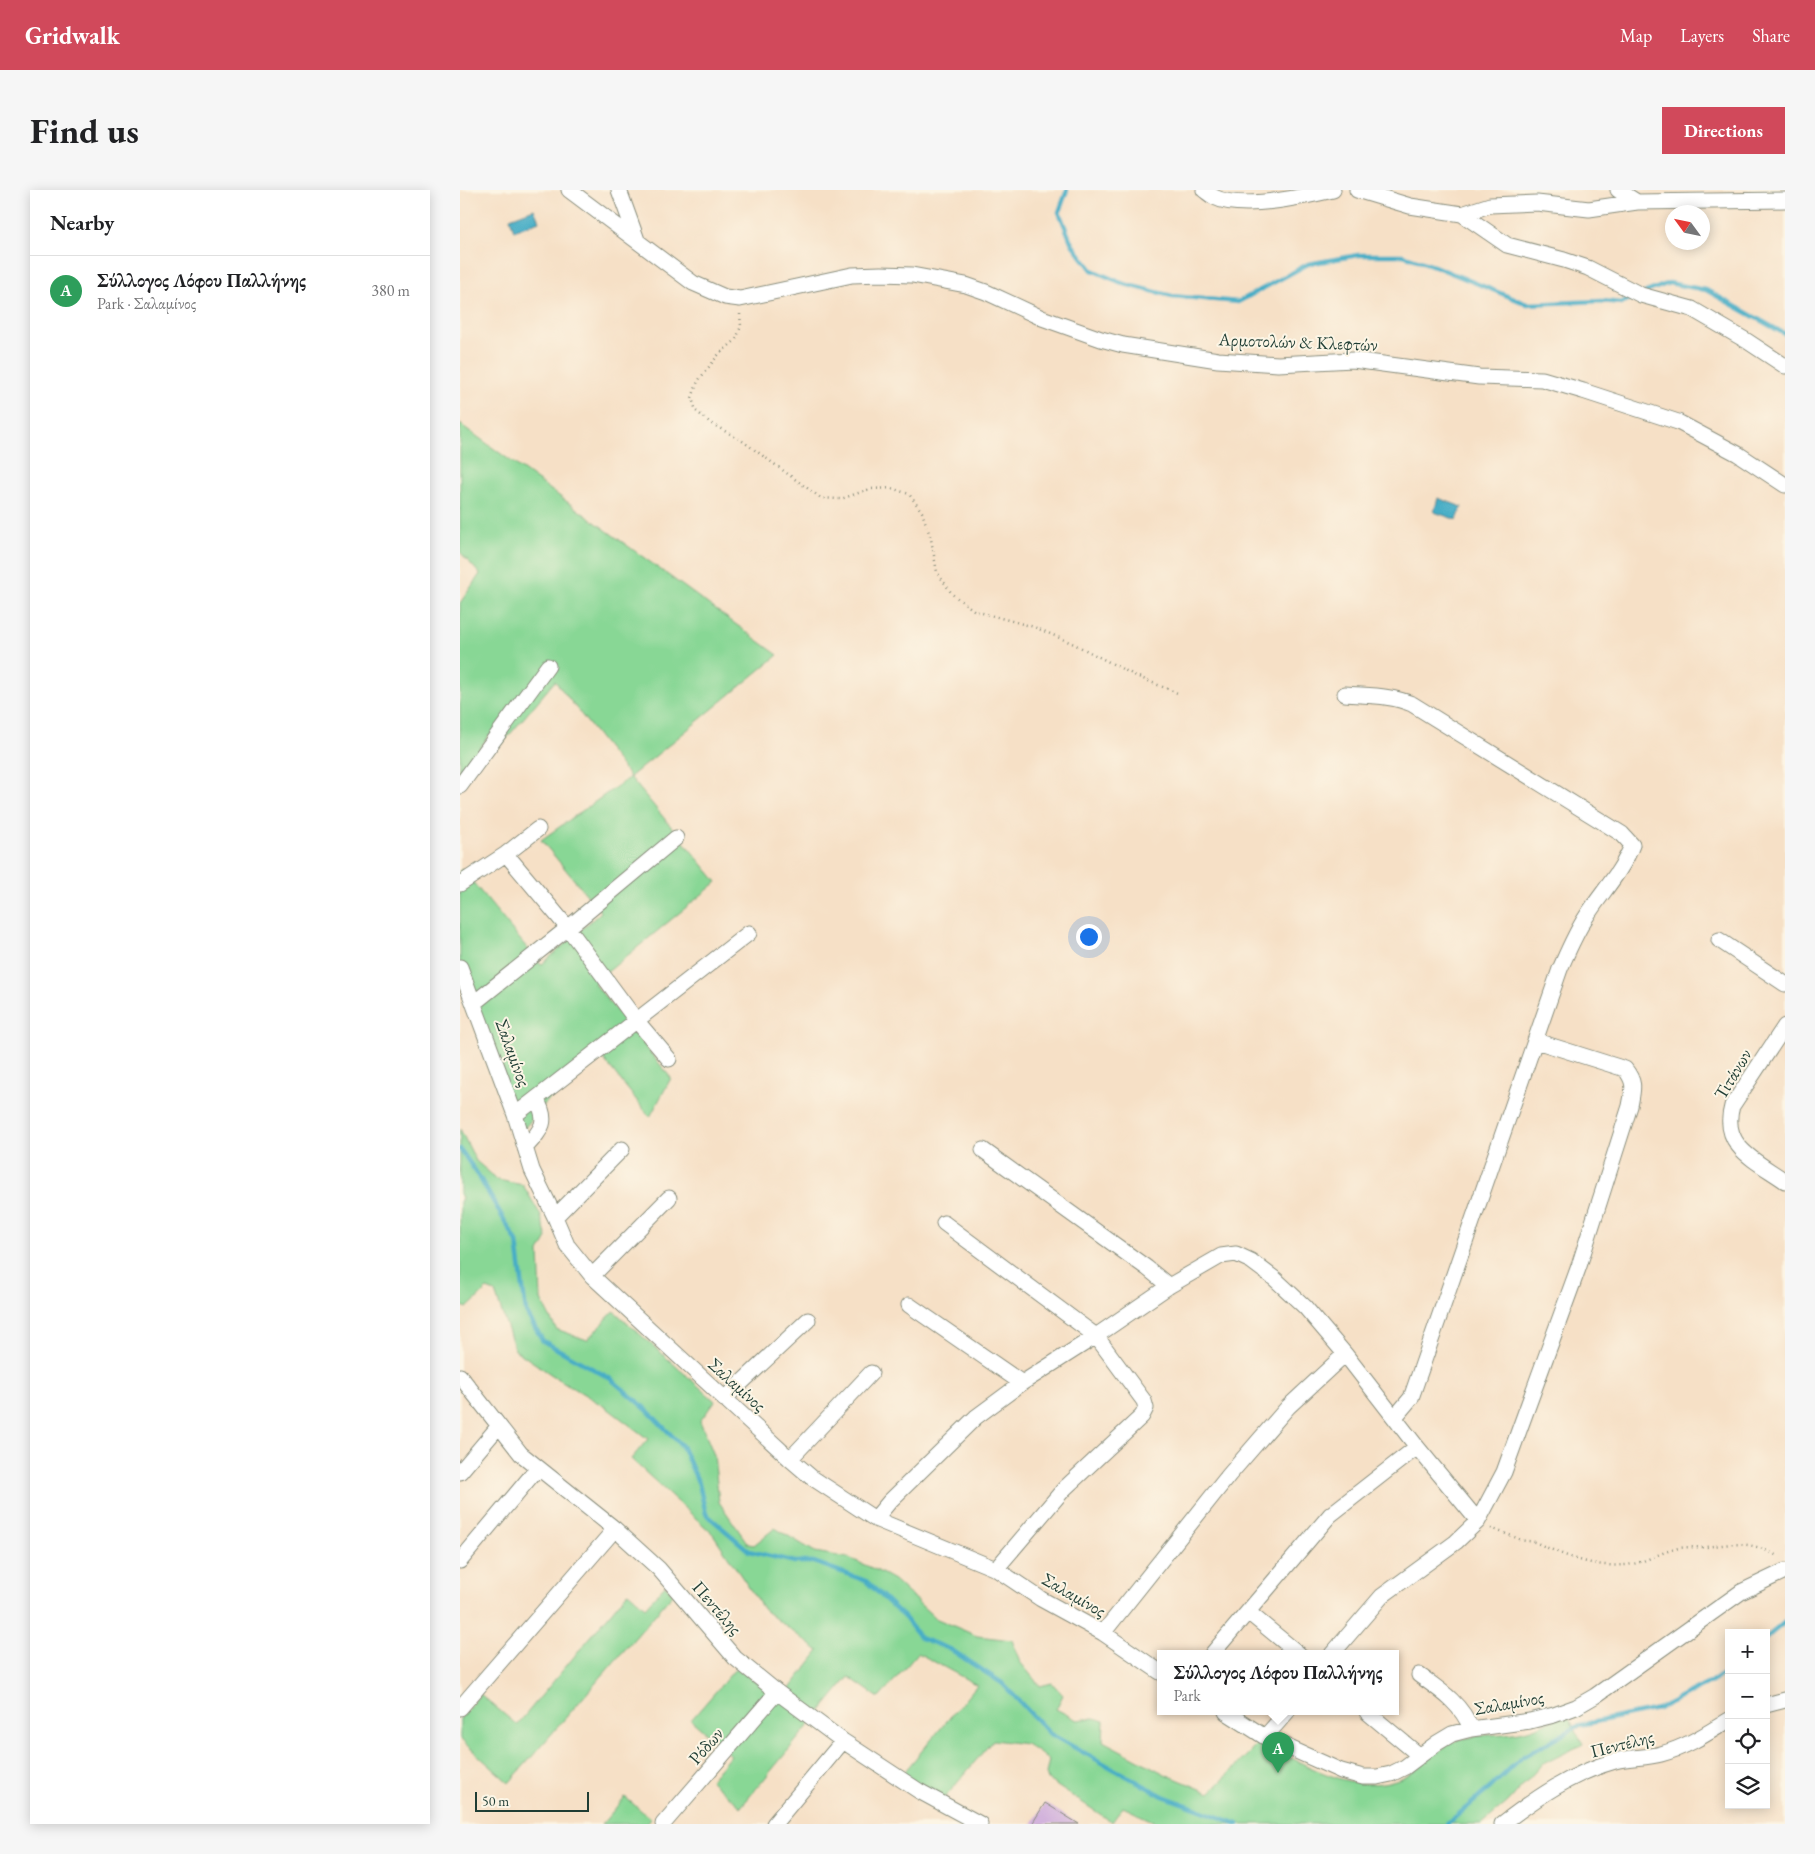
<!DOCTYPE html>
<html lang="en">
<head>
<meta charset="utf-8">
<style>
  body { margin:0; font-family:"EB Garamond",serif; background:#f6f6f6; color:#202124 }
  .controls { position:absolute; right:15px; bottom:15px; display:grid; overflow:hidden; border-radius:0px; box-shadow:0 2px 12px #0003 }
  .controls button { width:45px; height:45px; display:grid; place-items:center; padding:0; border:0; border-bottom:1px solid #e0e0e0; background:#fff; color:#202124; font:25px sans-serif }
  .compass { position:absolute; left:1205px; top:15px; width:45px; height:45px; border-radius:50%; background:#fff; box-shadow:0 2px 12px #0003; rotate:303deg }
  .scale { position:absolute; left:15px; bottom:12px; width:114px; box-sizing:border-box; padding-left:5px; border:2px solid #1f3d34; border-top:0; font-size:14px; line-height:18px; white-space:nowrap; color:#1f3d34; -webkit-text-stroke:4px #fcf5e5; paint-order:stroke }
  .you { position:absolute; left:628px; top:746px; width:18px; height:18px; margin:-12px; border:4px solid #fff; border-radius:50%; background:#1a73e8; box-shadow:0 0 0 8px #1a73e833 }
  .badge { display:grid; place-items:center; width:32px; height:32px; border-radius:50%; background:#d1495b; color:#fff; font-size:16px; font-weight:700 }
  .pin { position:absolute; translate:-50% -41px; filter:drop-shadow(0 1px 2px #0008) }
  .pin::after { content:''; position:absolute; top:26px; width:18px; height:15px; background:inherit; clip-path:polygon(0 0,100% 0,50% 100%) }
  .popup { position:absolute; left:697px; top:1460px; width:242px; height:65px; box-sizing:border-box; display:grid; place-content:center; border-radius:0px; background:#fff; filter:drop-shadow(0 1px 4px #0005); font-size:16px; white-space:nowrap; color:#757577 }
  .popup b { font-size:19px; color:#202124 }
  .popup::after { content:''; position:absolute; left:50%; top:100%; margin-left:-10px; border:10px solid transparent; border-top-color:#fff }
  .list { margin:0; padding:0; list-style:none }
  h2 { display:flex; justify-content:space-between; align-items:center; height:65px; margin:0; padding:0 20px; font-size:21px }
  h2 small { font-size:16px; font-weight:400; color:#757577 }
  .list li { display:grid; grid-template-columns:32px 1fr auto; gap:15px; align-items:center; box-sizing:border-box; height:70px; padding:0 20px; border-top:1px solid #e0e0e0 }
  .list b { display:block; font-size:19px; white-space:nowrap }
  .list p { margin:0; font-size:16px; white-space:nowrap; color:#757577 }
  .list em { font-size:16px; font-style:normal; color:#757577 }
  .icon { flex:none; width:28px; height:28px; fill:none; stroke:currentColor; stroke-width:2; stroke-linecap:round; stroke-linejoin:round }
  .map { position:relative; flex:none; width:1325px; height:1634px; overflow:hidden; border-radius:0px }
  header { display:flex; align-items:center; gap:30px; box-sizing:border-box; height:70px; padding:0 25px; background:#d1495b; color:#fff }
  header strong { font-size:24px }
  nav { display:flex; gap:28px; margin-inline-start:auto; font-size:18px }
  .intro { display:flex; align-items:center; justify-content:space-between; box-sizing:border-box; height:120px; padding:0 30px }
  h1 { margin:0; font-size:35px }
  .button { padding:12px 22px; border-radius:0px; background:#d1495b; color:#fff; font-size:18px; font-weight:700 }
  main { display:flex; gap:30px; padding:0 30px }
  aside { flex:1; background:#fff; border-radius:0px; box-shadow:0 2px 12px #0003 }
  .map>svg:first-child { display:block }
  .green { fill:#88d795; stroke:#548a64 }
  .water { fill:#47adc6; stroke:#33757d }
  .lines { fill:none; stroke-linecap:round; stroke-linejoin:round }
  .stream { stroke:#47adc6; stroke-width:4.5 }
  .building { fill:#ceabdb }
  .minor-casing { stroke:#8a8e7d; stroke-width:17 }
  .path { stroke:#8a8e7d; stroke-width:2.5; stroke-dasharray:1 4; stroke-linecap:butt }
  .minor { stroke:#fff; stroke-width:15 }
  .labels { text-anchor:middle; stroke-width:4; stroke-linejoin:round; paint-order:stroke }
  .street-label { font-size:18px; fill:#1f3d34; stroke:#fcf5e5 }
</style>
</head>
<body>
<header>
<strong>Gridwalk</strong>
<nav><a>Map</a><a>Layers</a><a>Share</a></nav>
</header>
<div class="intro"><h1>Find us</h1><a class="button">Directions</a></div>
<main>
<aside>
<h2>Nearby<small></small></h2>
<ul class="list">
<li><span class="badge" style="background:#2e9e5b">A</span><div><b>Σύλλογος Λόφου Παλλήνης</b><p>Park · Σαλαμίνος</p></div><em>380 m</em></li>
</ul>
</aside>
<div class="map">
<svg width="1325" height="1634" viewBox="0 0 1325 1634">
  <rect width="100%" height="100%" fill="#fcf5e5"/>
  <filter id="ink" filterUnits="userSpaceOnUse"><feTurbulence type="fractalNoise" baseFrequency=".02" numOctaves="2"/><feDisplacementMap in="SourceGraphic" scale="10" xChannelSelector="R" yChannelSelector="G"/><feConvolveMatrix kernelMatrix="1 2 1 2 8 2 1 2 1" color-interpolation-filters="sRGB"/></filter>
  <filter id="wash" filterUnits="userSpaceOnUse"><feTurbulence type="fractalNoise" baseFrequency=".0096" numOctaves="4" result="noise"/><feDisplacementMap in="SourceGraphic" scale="20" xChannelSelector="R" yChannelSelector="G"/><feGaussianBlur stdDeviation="1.12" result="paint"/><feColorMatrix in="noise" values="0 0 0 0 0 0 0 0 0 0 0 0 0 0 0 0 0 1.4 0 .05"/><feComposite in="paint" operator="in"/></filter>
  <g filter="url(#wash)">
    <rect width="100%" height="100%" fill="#f6e0c6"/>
    <!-- green -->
    <path class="green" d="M0 234 318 465 170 587 257 692 134 793 211 888 190 927 138 862 112 882 61 942 0 775V681L2 679 81 775 141 722 81 650 170 587 95 491 41 555 30 544 0 586V413L20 384 0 362Z
      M0 939 16 971 38 990 63 995 80 1024 87 1048 79 1062 81 1110 96 1139 127 1150 154 1121 255 1211 240 1231 254 1265 259 1312 288 1354 294 1355 315 1338 355 1362 389 1368 416 1380 434 1390 475 1428 517 1446 552 1450 560 1472 580 1496 592 1493 603 1505 596 1519 617 1530 634 1528 644 1531 643 1551 705 1584 750 1603 800 1552C842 1572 896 1609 943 1587 963 1578 976 1558 997 1551 1020 1542 1045 1547 1068 1540 1081 1536 1094 1529 1107 1524L1123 1554 1081 1575 1048 1612 1022 1634H699L663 1617 652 1632 588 1590 586 1584 589 1570 566 1554 533 1550 478 1616 435 1593 517 1495 458 1463 419 1508 389 1487 281 1617 250 1590 271 1565 231 1530 276 1478 321 1510 359 1461 304 1420 253 1344 171 1269 188 1249 147 1218 92 1185 55 1160 35 1102 27 1099 7 1118 0 1115V1012L2 1008 0 1003Z
      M205 1395 213 1404 49 1593 0 1549V1529L20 1504 57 1535 168 1402 185 1417Z
      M165 1607 191 1629 187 1634H142Z"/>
    <!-- water -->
    <path class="water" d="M74 19 79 31 54 41 50 28Z
      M978 308 1002 317 997 330 974 322Z"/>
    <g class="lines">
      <!-- stream -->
      <path class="stream" d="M607 0 599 22 612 54 632 80 664 94 712 106 778 112 848 74 898 65H943L974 76 1067 114 1142 111 1161 113 1177 106
        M1186 102 1209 93 1246 100 1325 144
        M0 959 18 985 57 1052 66 1122 83 1151 151 1189 187 1220 222 1256 239 1294 246 1324 289 1361 335 1372H354L406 1391 445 1428 460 1448 490 1459 542 1493 590 1544 703 1606 778 1634
        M1306 1448 1325 1432
        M987 1634 1030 1598 1062 1567 1120 1535 1198 1519 1255 1490 1269 1479"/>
    </g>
    <g id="blocks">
      <!-- building -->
      <path class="building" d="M585 1613 619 1634H572Z"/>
    </g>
  </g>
  <g filter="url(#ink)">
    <use href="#blocks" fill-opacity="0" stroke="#8a8e7d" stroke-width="1"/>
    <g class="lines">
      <defs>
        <path id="minor" d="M109 0 233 93 265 107 280 109 392 85 421 84 452 85 506 95 526 102 582 128 641 149 663 155 758 170 818 174 893 170 1019 187 1082 189 1123 201 1218 232 1278 264 1325 295
          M159 0 177 50
          M744 0C747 2 750 5 754 7 781 21 843 7 873 0
          M897 0 950 16 1002 24 1030 15 1077 13 1129 19 1177 12 1325 10
          M1158 0 1177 12
          M1002 24 1047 55 1104 70 1128 78 1181 105 1232 119 1287 151 1325 176
          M885 504C908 506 931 505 952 514L1162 644 1172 655C1162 682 1141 703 1126 727 1115 744 1108 761 1100 779L951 1208 935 1227
          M0 596 88 476
          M46 664 108 738 176 830 209 869
          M0 694 46 664 78 639
          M1259 750 1325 794
          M0 777 55 925 72 980 95 1027 107 1055 132 1086 330 1269 351 1287 415 1329 536 1379 581 1409 643 1443 700 1482
          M14 813 108 738 216 648
          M1325 836 1272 916C1260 957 1297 971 1325 991
          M55 925 289 743
          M65 958C81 940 90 932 76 909
          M523 960 687 1078 709 1096
          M95 1027 162 959
          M484 1033 636 1146 684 1211 686 1218 682 1226 604 1299 536 1379
          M132 1086 209 1008
          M449 1115 562 1193
          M0 1186 61 1264 155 1339 199 1379 275 1468 317 1502 383 1551 459 1601 520 1634
          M264 1209 348 1130
          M330 1269 411 1183
          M0 1282 38 1237
          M415 1329 430 1311 516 1227 562 1193 636 1146 709 1096 761 1066 776 1064 791 1071 815 1089 845 1117 885 1164 957 1257 1018 1331
          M0 1371 77 1279
          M788 1422 839 1464
          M643 1443 769 1285 828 1217 885 1164
          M752 1464 870 1325 957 1257
          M872 1464 922 1406 996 1352 1018 1331 1044 1282 1065 1224 1119 1076 1170 916C1173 899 1176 893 1165 879L1076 851
          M959 1485C980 1500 1002 1514 1011 1539
          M1306 1515 1325 1510
          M0 1518 155 1339
          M766 1522 805 1547 881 1581 903 1587H917L931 1584 945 1577 977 1553 992 1544 1011 1539 1070 1531 1094 1525 1116 1517 1135 1506 1281 1402 1325 1381
          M907 1522 960 1566
          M805 1547 827 1522
          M203 1634 317 1502
          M314 1634 383 1551
          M1042 1634C1076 1608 1112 1583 1155 1571 1170 1567 1186 1568 1201 1564 1227 1557 1246 1544 1269 1530"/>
      </defs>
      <!-- minor casing -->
      <use href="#minor" class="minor-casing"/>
      <!-- path -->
      <path class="path" d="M280 124 281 136 276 150 259 164 238 191 232 208 236 221 252 234 281 250 361 308 381 309 410 299 431 298 449 304 462 322 471 349 477 382 492 404 515 421 574 437 614 454 676 486 720 504
        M1031 1338C1040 1342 1050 1345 1059 1349 1064 1352 1071 1350 1077 1353 1105 1366 1133 1378 1165 1375 1183 1374 1198 1363 1215 1359 1225 1356 1236 1358 1246 1357 1276 1353 1292 1351 1319 1367"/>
      <!-- minor -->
      <use href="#minor" class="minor"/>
    </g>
  </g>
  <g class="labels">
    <!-- street labels -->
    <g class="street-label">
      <text transform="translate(838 152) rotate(2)" y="6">Αρμοτολών &amp; Κλεφτών</text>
      <text transform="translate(53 863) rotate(70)" y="6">Σαλαμίνος</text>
      <text transform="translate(1273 884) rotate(-59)" y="6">Τιτάνων</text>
      <text transform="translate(277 1195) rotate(42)" y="6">Σαλαμίνος</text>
      <text transform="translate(614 1405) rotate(30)" y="6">Σαλαμίνος</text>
      <text transform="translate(257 1418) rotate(49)" y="6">Πεντέλης</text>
      <text transform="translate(1049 1513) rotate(-10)" y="6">Σαλαμίνος</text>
      <text transform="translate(1162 1554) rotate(-14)" y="6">Πεντέλης</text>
      <text transform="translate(246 1556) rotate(-49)" y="6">Ρόδων</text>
    </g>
  </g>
</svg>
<div class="controls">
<button>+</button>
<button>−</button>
<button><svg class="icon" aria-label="locate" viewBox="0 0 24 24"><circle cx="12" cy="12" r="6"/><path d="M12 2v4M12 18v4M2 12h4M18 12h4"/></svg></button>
<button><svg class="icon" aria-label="layers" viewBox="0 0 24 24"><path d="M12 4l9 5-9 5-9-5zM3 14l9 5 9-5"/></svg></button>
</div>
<svg class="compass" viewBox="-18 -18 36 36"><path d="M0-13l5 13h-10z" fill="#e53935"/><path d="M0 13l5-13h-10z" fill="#757577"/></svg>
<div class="scale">50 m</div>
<div class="you"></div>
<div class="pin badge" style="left:818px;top:1583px;background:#2e9e5b">A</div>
<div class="popup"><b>Σύλλογος Λόφου Παλλήνης</b>Park</div>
</div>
</main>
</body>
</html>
